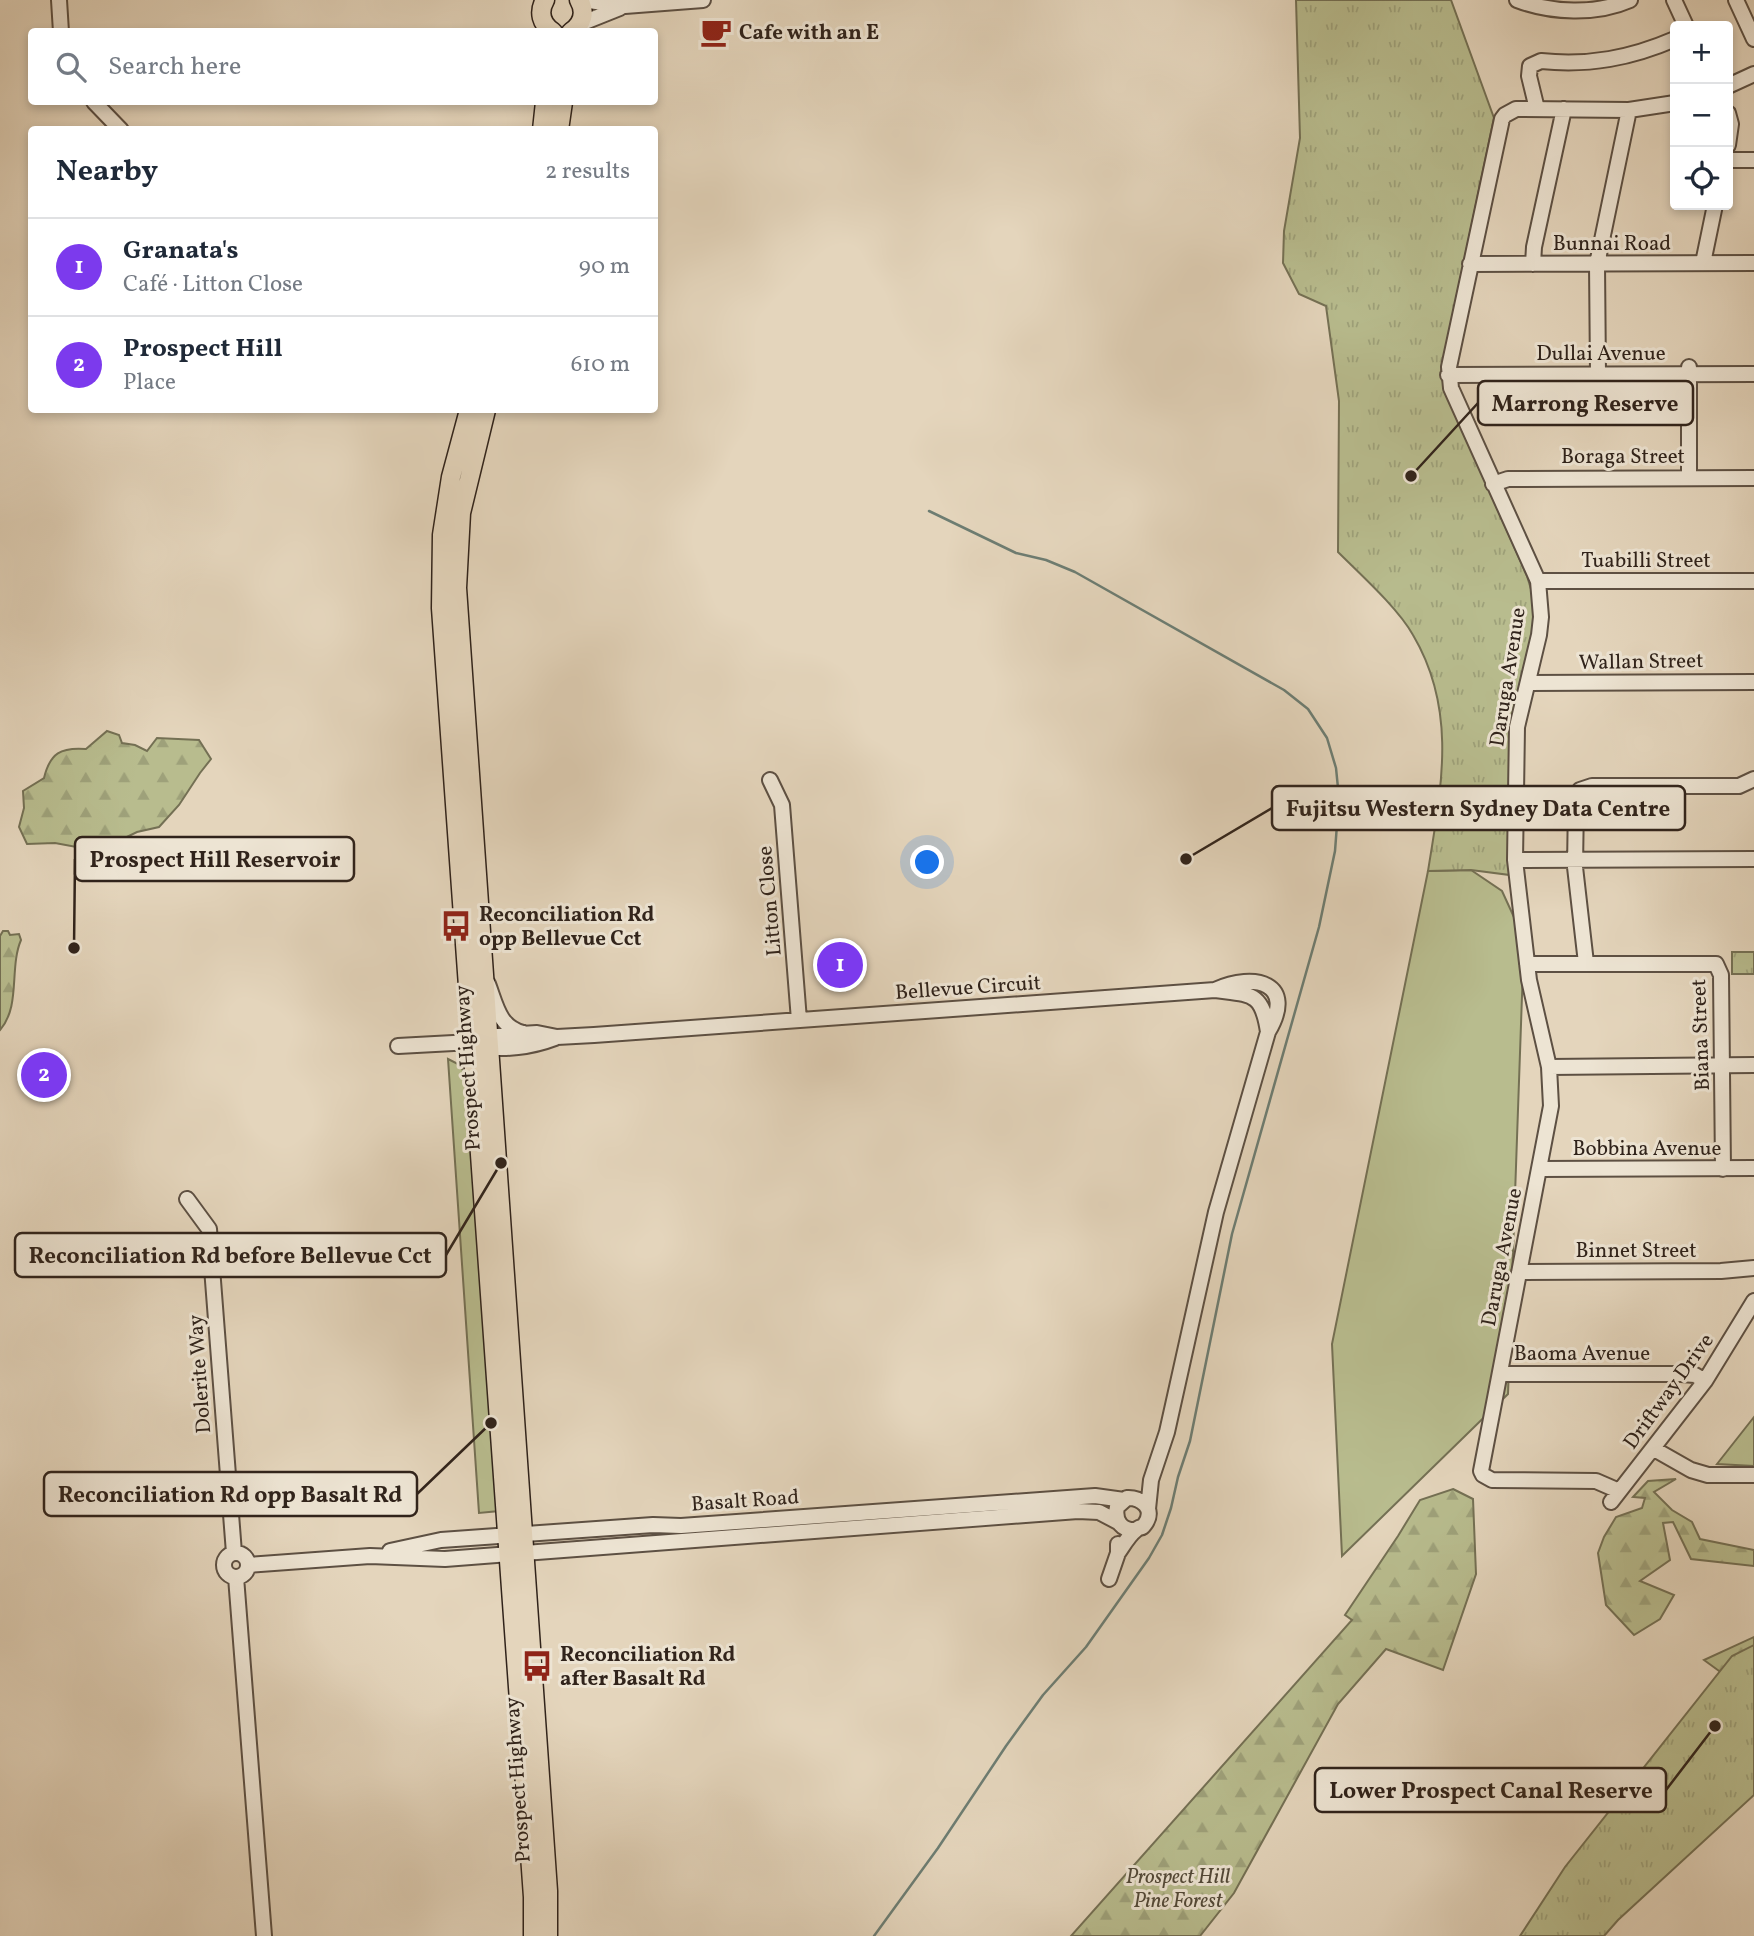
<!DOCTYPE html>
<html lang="en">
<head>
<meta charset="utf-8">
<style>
  body { margin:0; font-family:Vollkorn,serif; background:#f2f2f3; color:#1f2937 }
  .controls { position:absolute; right:21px; top:21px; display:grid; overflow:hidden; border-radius:7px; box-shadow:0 4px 10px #0003 }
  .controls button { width:63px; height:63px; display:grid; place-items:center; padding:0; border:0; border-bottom:2px solid #e0e1e3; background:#fff; color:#1f2937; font:35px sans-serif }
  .you { position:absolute; left:928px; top:863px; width:24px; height:24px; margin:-18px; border:5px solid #fff; border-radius:50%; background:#1a73e8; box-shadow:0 0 0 10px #1a73e833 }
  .badge { display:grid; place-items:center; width:46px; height:46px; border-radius:50%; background:#7c3aed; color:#fff; font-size:23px; font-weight:700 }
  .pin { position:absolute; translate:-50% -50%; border:4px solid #fff; box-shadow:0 2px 7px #0006 }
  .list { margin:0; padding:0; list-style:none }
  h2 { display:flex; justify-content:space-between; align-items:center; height:91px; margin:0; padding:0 28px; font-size:30px }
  h2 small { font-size:23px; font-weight:400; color:#747a83 }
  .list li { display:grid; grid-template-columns:46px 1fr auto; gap:21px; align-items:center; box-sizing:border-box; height:98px; padding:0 28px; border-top:2px solid #e0e1e3 }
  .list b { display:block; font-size:26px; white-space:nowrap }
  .list p { margin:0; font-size:23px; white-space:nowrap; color:#747a83 }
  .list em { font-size:23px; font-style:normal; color:#747a83 }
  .icon { flex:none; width:38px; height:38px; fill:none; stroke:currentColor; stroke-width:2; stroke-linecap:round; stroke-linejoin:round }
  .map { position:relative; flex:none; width:1754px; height:1936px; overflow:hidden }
  .search { position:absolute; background:#fff; box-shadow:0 4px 10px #0003; left:28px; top:28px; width:630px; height:77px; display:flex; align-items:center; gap:18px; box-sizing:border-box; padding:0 24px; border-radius:7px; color:#747a83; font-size:26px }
  .panel { position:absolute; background:#fff; box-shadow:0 4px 10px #0003; left:28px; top:126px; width:630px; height:287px; border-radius:7px }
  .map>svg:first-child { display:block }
  .grass { fill:#b8bc8e; stroke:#747054; stroke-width:2 }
  .forest { fill:url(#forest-firs); stroke:#747054; stroke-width:2 }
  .park { fill:url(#park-tufts); stroke:#747054; stroke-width:2 }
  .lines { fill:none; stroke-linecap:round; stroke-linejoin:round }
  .stream { stroke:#6d7d72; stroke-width:2.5 }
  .minor-casing { stroke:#5d5043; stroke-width:18 }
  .major-casing { stroke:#30231b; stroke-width:21 }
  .minor { stroke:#ede4d3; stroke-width:14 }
  .major { stroke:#e4d5bc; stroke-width:18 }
  .labels { text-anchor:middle; stroke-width:6; stroke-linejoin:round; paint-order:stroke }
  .poi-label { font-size:21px; font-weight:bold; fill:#30231b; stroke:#ede4d3; text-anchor:start }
  .street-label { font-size:21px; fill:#30231b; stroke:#ede4d3 }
  .park-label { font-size:21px; font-style:italic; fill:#524938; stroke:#ede4d3 }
  .leader { fill:none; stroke:#30231b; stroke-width:2.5 }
  .callout-dot { fill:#30231b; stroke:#ede4d3; stroke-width:2.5 }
  .callout { fill:#ede4d3; stroke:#30231b; stroke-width:2.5 }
  .callout-label { font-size:23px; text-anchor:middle; font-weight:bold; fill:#30231b }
</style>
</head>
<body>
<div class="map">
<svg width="1754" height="1936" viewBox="0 0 1754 1936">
  <defs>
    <pattern id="forest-firs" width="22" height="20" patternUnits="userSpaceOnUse" patternTransform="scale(1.75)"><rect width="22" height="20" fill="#b8bc8e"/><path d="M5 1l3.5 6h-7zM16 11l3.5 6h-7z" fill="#9ea17a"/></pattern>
    <pattern id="park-tufts" width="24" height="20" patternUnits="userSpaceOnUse" patternTransform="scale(1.75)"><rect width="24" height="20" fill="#b8bc8e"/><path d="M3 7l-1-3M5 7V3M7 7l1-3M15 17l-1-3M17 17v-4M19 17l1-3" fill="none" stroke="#9ea17a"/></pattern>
  </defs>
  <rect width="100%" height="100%" fill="#e4d5bc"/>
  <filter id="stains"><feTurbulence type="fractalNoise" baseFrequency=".00286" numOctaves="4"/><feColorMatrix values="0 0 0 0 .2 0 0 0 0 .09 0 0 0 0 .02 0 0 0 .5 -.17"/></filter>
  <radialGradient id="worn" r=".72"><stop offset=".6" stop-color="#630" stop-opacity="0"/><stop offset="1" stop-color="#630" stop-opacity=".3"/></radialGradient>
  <!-- grass -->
  <path class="grass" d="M1471 870 1502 891 1524 939 1508 1394 1342 1556 1332 1344 1428 871Z
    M448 1059 458 1064 468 1077 499 1511 479 1513Z
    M1754 1417V1466L1717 1464Z"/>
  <!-- forest -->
  <path class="forest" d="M107 731 119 735 122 743 135 745 147 751 157 738 199 740 211 759 200 773 179 805 159 827 137 832 98 851 55 843 27 844 19 827 24 808 23 791 44 778C50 753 61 747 86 749Z
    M3 931H8L10 935 19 934 21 940C9 968 21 1006 0 1030V936Z
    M1676 1479 1654 1492 1672 1510 1692 1522 1700 1539 1754 1550V1566L1691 1559 1673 1522 1663 1523 1670 1560 1640 1581 1674 1595 1660 1619 1634 1635 1606 1605 1598 1553 1604 1537 1616 1517 1642 1508 1645 1498 1633 1497 1648 1481Z
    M1453 1489 1473 1499 1476 1574 1443 1670 1386 1649 1338 1704 1234 1893 1200 1936H1071L1352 1620 1345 1615 1398 1536 1420 1500Z
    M1754 1637V1693L1752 1695 1704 1660Z"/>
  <!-- park -->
  <path class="park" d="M1296 0H1451L1494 118 1441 371 1444 388 1527 576 1534 599 1535 621 1513 718 1509 745 1510 875 1471 870 1428 871C1441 789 1458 711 1413 635 1398 608 1360 574 1338 552L1339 401 1326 306 1299 294 1283 263 1284 231 1300 138Z
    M1732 952H1754V974H1732Z
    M1754 1645V1795L1618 1920 1604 1936H1520L1565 1867 1732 1656Z"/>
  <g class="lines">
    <!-- stream -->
    <path class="stream" d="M874 1936 938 1848 1006 1746 1043 1695 1086 1647 1149 1558 1162 1535 1171 1508 1178 1477 1190 1441 1232 1234 1319 927 1335 851 1339 798 1336 768 1327 738 1308 709 1284 690 1075 572 1046 560 1016 553 929 511"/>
    <defs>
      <path id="minor" d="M59 0 61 32
        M582 0 625 6 703 0
        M1517 0C1551 13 1596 15 1630 0
        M1674 0 1686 26
        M1736 0 1754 39
        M580 24 620 8
        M1728 86 1754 74
        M94 102 121 130
        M1537 109 1529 76 1530 66 1541 61C1589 66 1631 58 1675 39
        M1728 113 1731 124 1728 145
        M1728 160H1754
        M1703 263 1715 205
        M1470 264 1754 263
        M1533 264 1534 247 1564 109
        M1689 367V477
        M1598 374 1597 264 1629 110
        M1448 375 1754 374
        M1493 484 1508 479 1754 478
        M1538 581H1754
        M1528 683 1754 682
        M770 780 782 805 799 1020
        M1515 860 1754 859
        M1586 963 1575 867 1576 801 1580 790 1592 786H1739L1754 779
        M1527 964H1716L1721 975 1723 1169
        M488 984C496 1005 499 1027 523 1033
        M479 1045C502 1052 534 1046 555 1038
        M398 1046 472 1042 488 1036 537 1033 557 1037 594 1035 1215 990C1252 995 1262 992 1268 1032
        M1549 1067 1754 1065
        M1540 1169 1754 1168
        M187 1199 209 1229 234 1553
        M1519 1272 1721 1271 1754 1268
        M1500 1374H1681L1695 1375 1705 1381
        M1654 1449 1691 1470 1708 1475H1754
        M1619 1491 1596 1481 1492 1480 1483 1475 1481 1471 1551 1106 1549 1067 1529 980 1515 860 1517 727 1539 635 1541 617 1538 581 1451 388 1449 367 1502 119 1505 115 1516 109 1629 110 1675 103
        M1611 1502 1705 1381 1754 1301
        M1148 1509 1151 1480 1167 1432 1216 1212 1268 1032C1297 983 1255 972 1215 990
        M390 1551 441 1540 653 1525 681 1526 1095 1496 1124 1500
        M224 1565a12 12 0 1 1 24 0a12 12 0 1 1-24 0Z
        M1118 1553C1123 1546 1129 1535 1136 1530 1143 1524 1140 1531 1145 1524 1156 1509 1141 1497 1127 1498L1117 1507C1114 1521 1122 1531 1136 1530
        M248 1565 370 1556 445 1559 1078 1511 1099 1512 1118 1522
        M236 1577 264 1936
        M1109 1579 1118 1553V1544"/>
      <path id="major" d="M545 0C538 12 541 24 553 32
        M571 32C583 24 586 12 579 0
        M542 130 545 102
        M559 130 563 102
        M469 410 451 477 442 535 441 608 533 1897V1936
        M486 410 461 513 457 588 548 1891V1936"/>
    </defs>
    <!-- minor casing -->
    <use href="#minor" class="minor-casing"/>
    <!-- major casing -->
    <use href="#major" class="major-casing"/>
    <!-- minor -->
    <use href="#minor" class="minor"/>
    <!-- major -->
    <use href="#major" class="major"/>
  </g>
  <!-- icons -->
  <defs>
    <symbol id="cafe-bare" viewBox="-9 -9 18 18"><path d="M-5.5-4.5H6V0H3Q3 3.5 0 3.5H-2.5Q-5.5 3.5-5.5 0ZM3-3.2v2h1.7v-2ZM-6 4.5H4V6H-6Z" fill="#8f2418" stroke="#ede4d3" stroke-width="2.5" paint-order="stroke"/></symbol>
    <symbol id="bus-bare" viewBox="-9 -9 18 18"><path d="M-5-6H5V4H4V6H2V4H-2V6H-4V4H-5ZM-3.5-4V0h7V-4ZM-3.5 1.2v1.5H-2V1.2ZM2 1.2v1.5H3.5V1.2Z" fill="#8f2418" stroke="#ede4d3" stroke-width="2.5" paint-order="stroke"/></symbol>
  </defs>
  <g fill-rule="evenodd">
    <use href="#cafe-bare" x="694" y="10" width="44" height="44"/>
    <use href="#bus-bare" x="434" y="904" width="44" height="44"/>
    <use href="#bus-bare" x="515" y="1644" width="44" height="44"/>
  </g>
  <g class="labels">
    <!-- poi labels -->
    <g class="poi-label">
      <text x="739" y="39">Cafe with an E</text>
      <text x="479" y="921">Reconciliation Rd<tspan x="479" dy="24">opp Bellevue Cct</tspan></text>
      <text x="560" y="1661">Reconciliation Rd<tspan x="560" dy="24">after Basalt Rd</tspan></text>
    </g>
    <!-- street labels -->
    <g class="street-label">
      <text x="1612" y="250">Bunnai Road</text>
      <text x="1601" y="360">Dullai Avenue</text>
      <text x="1623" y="463">Boraga Street</text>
      <text x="1646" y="567">Tuabilli Street</text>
      <text transform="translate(1641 661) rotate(-1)" y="7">Wallan Street</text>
      <text transform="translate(1507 677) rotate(-81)" y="7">Daruga Avenue</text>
      <text transform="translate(769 901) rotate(-95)" y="7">Litton Close</text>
      <text transform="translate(968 987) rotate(-4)" y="7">Bellevue Circuit</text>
      <text transform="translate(1700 1035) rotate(-92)" y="7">Biana Street</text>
      <text transform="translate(467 1068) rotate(-94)" y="7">Prospect Highway</text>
      <text x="1647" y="1155">Bobbina Avenue</text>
      <text x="1636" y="1257">Binnet Street</text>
      <text transform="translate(1501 1257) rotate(-79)" y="7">Daruga Avenue</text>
      <text x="1582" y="1360">Baoma Avenue</text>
      <text transform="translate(199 1374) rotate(-94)" y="7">Dolerite Way</text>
      <text transform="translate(1668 1391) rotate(-54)" y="7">Driftway Drive</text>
      <text transform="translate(745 1500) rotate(-4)" y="7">Basalt Road</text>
      <text transform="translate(517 1780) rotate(-94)" y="7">Prospect Highway</text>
    </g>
    <!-- park labels -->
    <g class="park-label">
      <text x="1178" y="1883">Prospect Hill<tspan x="1178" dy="24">Pine Forest</tspan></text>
    </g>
  </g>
  <!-- callouts -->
  <path class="leader" d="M1411 476L1478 403M1186 859L1272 808M74 948L75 859M501 1163L446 1255M491 1423L417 1494M1715 1726L1666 1790"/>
  <g class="callout-dot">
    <circle cx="1411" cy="476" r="7"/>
    <circle cx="1186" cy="859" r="7"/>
    <circle cx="74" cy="948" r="7"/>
    <circle cx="501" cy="1163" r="7"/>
    <circle cx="491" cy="1423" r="7"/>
    <circle cx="1715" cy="1726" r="7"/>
  </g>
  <g class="callout">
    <rect x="1478" y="381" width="215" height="44" rx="7"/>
    <rect x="1272" y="786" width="413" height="44" rx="7"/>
    <rect x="75" y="837" width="279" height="44" rx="7"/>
    <rect x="15" y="1233" width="431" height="44" rx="7"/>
    <rect x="44" y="1472" width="373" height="44" rx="7"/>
    <rect x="1315" y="1768" width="351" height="44" rx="7"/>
  </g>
  <g class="callout-label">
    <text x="1585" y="411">Marrong Reserve</text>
    <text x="1478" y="816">Fujitsu Western Sydney Data Centre</text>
    <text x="215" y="867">Prospect Hill Reservoir</text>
    <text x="230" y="1263">Reconciliation Rd before Bellevue Cct</text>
    <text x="230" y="1502">Reconciliation Rd opp Basalt Rd</text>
    <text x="1491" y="1798">Lower Prospect Canal Reserve</text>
  </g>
  <rect width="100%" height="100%" filter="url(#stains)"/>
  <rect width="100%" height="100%" fill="url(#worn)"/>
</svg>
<div class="controls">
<button>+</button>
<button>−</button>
<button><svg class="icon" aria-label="locate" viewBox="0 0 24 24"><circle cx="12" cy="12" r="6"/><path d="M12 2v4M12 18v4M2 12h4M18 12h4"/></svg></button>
</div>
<div class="you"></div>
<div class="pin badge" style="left:840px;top:965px">1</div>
<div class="pin badge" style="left:44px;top:1075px">2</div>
<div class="search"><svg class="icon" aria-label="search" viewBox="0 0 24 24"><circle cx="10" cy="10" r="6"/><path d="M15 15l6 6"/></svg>Search here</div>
<section class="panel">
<h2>Nearby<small>2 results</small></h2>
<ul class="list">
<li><span class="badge">1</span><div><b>Granata's</b><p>Café · Litton Close</p></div><em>90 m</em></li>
<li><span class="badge">2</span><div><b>Prospect Hill</b><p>Place</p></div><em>610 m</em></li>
</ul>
</section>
</div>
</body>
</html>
